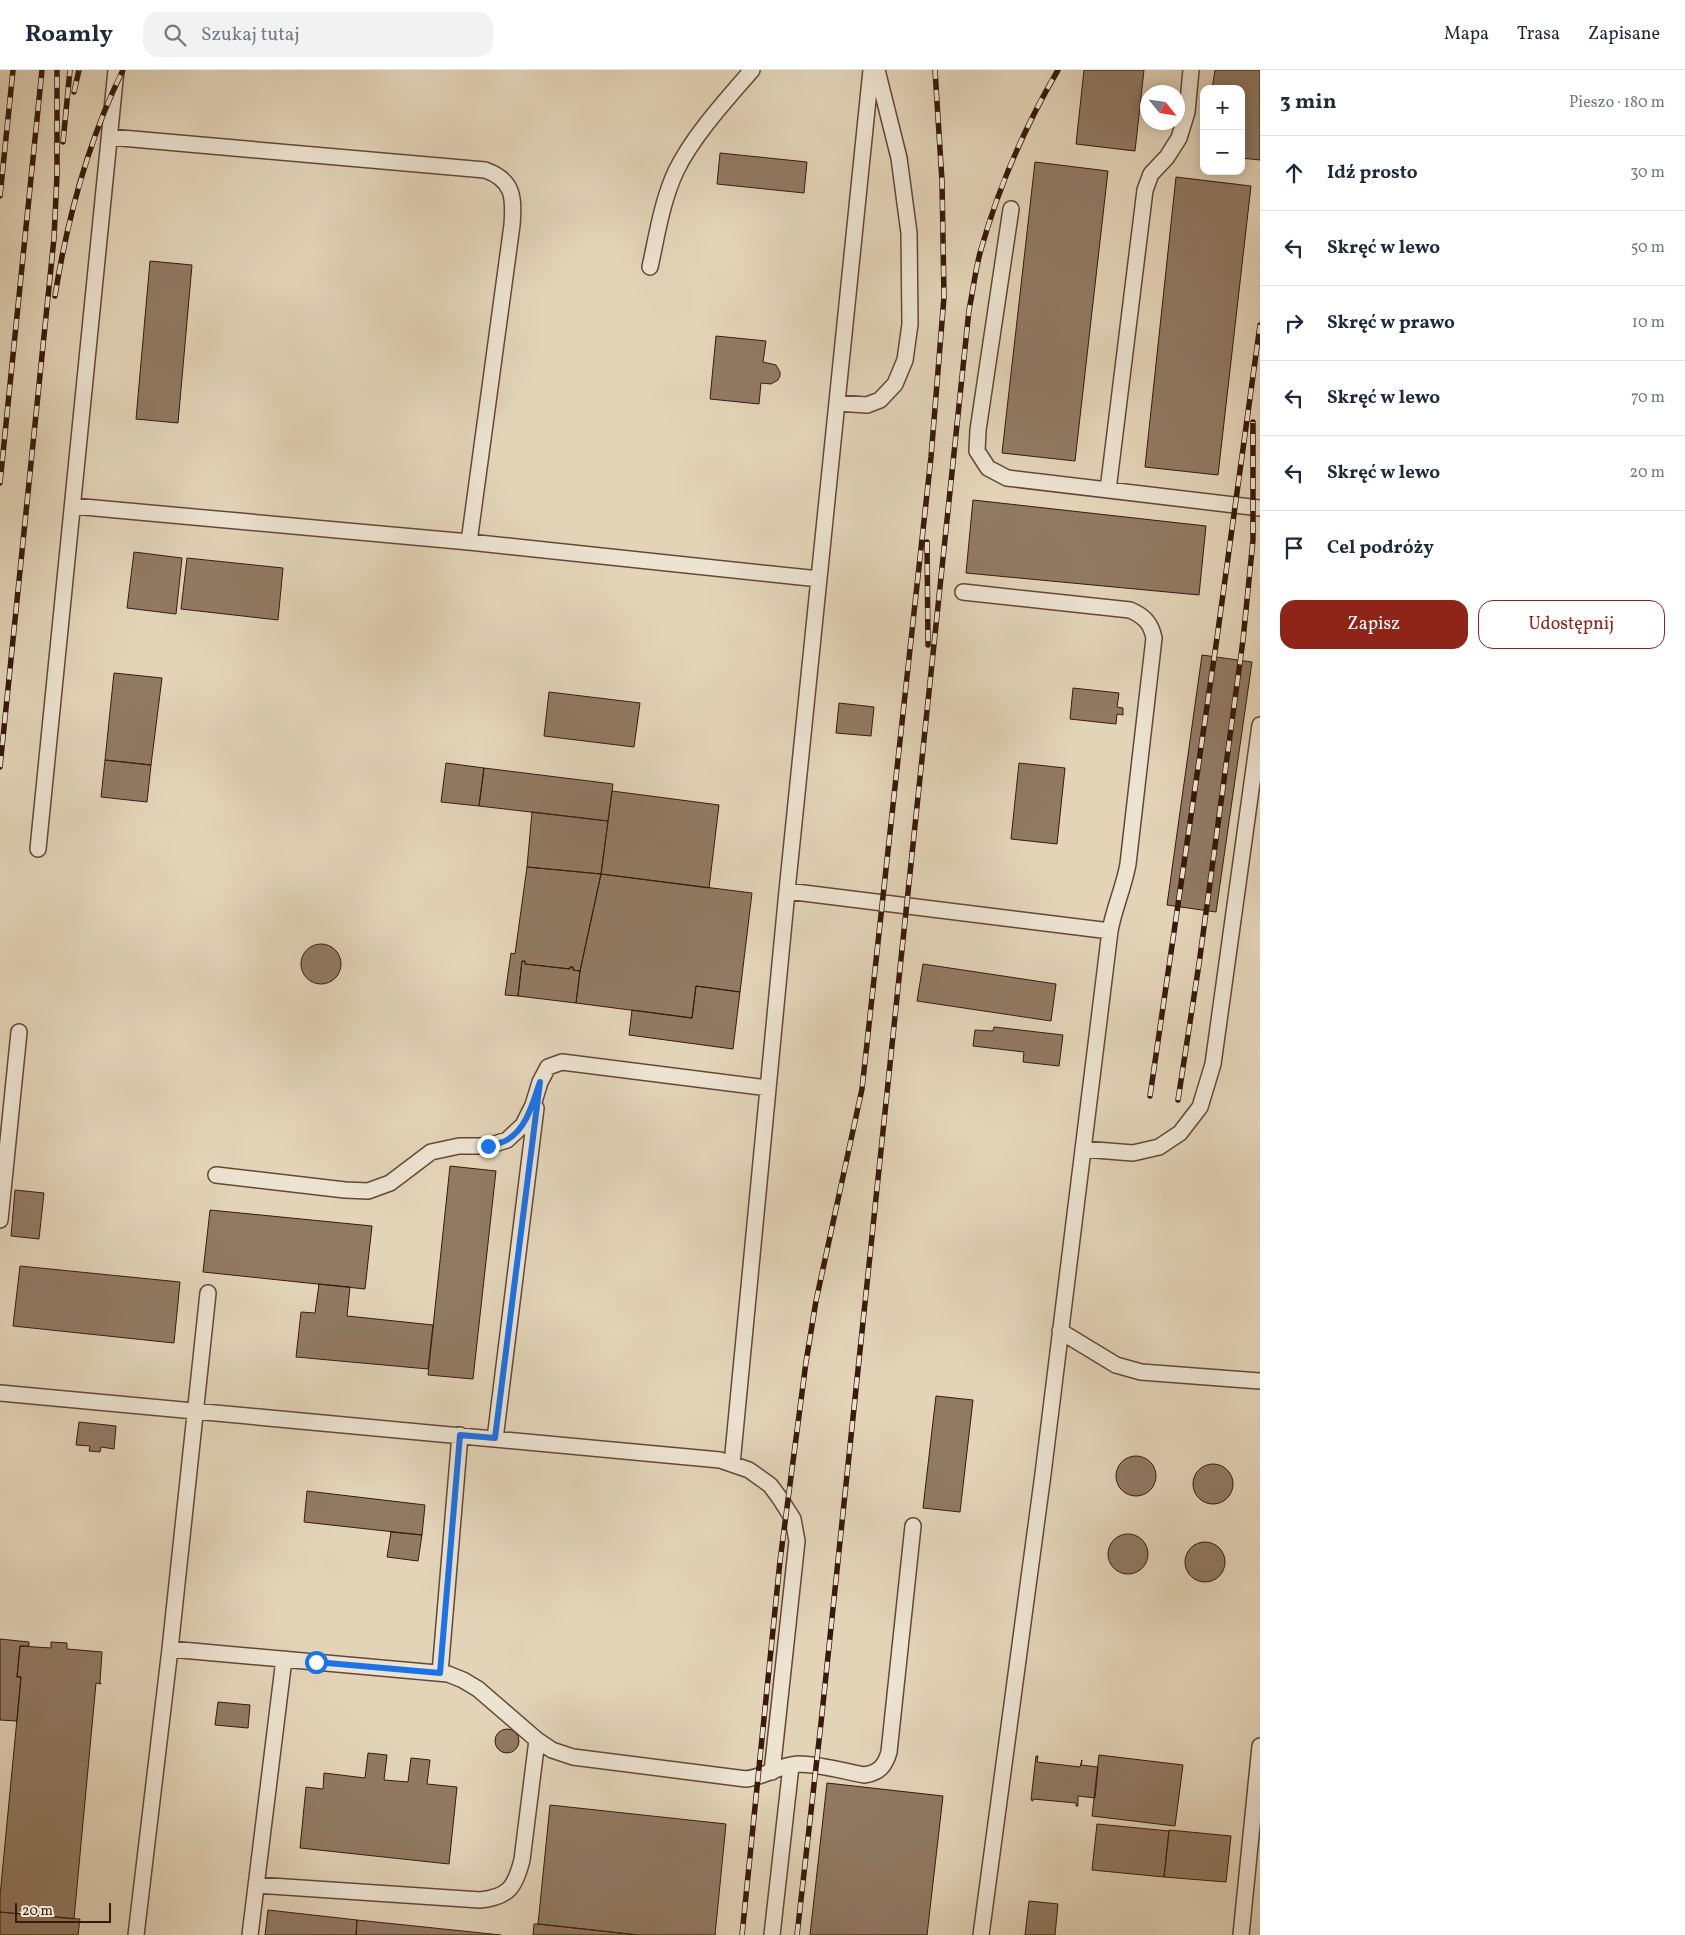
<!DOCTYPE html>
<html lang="pl">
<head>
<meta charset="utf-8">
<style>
  body { margin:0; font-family:Vollkorn,serif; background:#f2f2f3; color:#1f2937 }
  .controls { position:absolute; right:15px; top:15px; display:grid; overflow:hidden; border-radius:10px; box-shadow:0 2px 12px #0003 }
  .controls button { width:45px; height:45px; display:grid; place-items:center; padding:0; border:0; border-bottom:1px solid #e0e1e3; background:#fff; color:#1f2937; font:25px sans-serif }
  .compass { position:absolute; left:1140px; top:15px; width:45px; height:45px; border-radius:50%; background:#fff; box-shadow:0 2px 12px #0003; rotate:120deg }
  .scale { position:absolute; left:15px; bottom:12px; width:96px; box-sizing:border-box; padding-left:5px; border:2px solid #38190a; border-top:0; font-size:14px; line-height:18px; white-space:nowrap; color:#38190a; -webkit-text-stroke:4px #ede3d1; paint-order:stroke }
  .stop { position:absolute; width:15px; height:15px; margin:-11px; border:4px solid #1a73e8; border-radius:50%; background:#fff }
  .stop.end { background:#1a73e8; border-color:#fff; box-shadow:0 1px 5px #0008 }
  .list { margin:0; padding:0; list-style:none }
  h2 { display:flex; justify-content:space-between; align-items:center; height:65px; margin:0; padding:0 20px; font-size:21px }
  h2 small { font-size:16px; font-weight:400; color:#747a83 }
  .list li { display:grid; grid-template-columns:32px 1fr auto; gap:15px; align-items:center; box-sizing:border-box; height:75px; padding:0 20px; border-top:1px solid #e0e1e3 }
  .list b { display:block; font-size:19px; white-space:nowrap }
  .list em { font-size:16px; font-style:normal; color:#747a83 }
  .actions { display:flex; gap:10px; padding:15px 20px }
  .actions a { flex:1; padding:11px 0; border:1px solid #8f2418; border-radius:15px; text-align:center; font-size:18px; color:#8f2418 }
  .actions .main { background:#8f2418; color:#fff }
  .icon { flex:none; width:28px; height:28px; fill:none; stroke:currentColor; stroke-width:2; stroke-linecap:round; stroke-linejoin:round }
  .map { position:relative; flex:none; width:1260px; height:1865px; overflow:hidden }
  header { display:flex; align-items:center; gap:30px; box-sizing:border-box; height:70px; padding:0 25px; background:#fff; border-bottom:1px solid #e0e1e3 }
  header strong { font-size:24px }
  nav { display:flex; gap:28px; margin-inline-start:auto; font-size:18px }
  .search { width:350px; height:45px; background:#f2f2f3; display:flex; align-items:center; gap:12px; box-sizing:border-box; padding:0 18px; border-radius:15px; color:#747a83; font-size:19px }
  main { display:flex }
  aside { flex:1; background:#fff }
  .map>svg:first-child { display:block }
  .building { fill:#917a64; stroke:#38190a }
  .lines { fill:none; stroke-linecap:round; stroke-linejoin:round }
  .lane-casing { stroke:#634836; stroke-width:18 }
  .lane { stroke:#ede3d1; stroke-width:15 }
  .rail-casing { stroke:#38190a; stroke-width:5.5 }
  .rail { stroke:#ede3d1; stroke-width:4; stroke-dasharray:11; stroke-linecap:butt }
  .route { stroke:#1a73e8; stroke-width:6 }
</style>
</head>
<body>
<header>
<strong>Roamly</strong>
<div class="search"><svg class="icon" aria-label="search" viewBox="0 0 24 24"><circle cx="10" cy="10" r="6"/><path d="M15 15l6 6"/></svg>Szukaj tutaj</div>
<nav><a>Mapa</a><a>Trasa</a><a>Zapisane</a></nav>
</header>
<main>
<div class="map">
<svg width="1260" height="1865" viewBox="0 0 1260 1865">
  <rect width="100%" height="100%" fill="#e3d4b8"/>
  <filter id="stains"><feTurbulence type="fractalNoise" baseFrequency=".004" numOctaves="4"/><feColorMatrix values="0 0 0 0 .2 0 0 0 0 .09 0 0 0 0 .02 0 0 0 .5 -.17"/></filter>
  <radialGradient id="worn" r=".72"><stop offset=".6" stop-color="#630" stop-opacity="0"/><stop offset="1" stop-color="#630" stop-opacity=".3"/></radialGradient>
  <!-- building -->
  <path class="building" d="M1084 0H1144L1135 81 1076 74Z
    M1215 0H1260V90L1241 88V19H1212Z
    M720 83 807 92 804 123 717 114Z
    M1035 92 1108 101 1075 391 1002 383Z
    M1176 107 1251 116 1218 405 1145 397Z
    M150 191 192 195 178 353 136 349Z
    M716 266 766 271 763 292 776 295 780 302V306L778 310 771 314 761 313 759 334 710 329Z
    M973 430 1206 456 1199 525 966 503Z
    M134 482 182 488 176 544 127 538Z
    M187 488 283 498 278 550 181 539Z
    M1202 585 1252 592 1216 842 1167 835Z
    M114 603 162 608 151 695 105 690Z
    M1073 618 1119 623 1117 637 1123 638V645L1117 644 1116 654 1070 649Z
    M549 622 640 633 634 677 544 666Z
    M839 633 874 637 871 666 836 663Z
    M105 690 151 695 147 732 101 727Z
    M446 693 484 698 479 736 441 732Z
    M1019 693 1065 698 1057 774 1011 769Z
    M484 698 613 714 608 751 479 736Z
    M612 721 719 735 709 818 601 804Z
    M532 742 608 751 601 804 527 797Z
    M527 797 601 804 580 901 573 900V897H570V899L525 894V891H522L518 926 505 925 511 883 515 884Z
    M601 804 752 823 740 922 696 916 692 948 576 933 580 901Z
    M301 894a20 20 0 1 1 40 0a20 20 0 1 1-40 0Z
    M522 891H525V894L570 899V897H573V900L580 901 576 933 518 926Z
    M923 894 1056 914 1051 951 917 931Z
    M696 916 740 922 733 979 629 965 632 940 692 948Z
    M994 957 1063 965 1059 996 1023 992 1024 982 973 976 975 960 993 961Z
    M450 1096 496 1101 473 1309 428 1305Z
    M15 1120 44 1123 39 1169 11 1166Z
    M210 1140 372 1156 365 1219 203 1202Z
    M20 1196 180 1212 174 1273 13 1256Z
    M319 1214 350 1217 347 1246 433 1255 428 1299 296 1287 301 1242 315 1243Z
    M936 1326 973 1330 960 1442 923 1438Z
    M79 1352 116 1356 114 1379 101 1377 100 1382 89 1381 90 1376 76 1375Z
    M1116 1406a20 20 0 1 1 40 0a20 20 0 1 1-40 0Z
    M1193 1414a20 20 0 1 1 40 0a20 20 0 1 1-40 0Z
    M307 1421 425 1435 422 1465 304 1452Z
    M391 1462 422 1465 418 1491 387 1487Z
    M1108 1484a20 20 0 1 1 40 0a20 20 0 1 1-40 0Z
    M1185 1492a20 20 0 1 1 40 0a20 20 0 1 1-40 0Z
    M0 1569 29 1572V1576H20L17 1607H21L17 1651 0 1650Z
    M51 1572 67 1573V1579L102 1582 100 1612 101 1614 96 1613 74 1849 0 1842V1826L21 1607H17L20 1576 51 1578Z
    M218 1632 250 1635 248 1658 215 1655Z
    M495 1671a12 12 0 1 1 24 0a12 12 0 1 1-24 0Z
    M368 1683 387 1685 384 1710 408 1712 411 1688 430 1690 427 1714 457 1717 449 1794 300 1778 306 1717 323 1719 324 1703 365 1708Z
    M1099 1685 1183 1695 1175 1756 1092 1746Z
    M1036 1686H1038L1037 1692 1080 1697 1082 1690 1081 1695 1098 1697 1095 1728 1078 1726V1736H1076V1733L1033 1729V1731L1031 1730Z
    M827 1713 943 1726 927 1865H810Z
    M550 1735 726 1754 715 1865H638L538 1854Z
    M1097 1754 1169 1761 1164 1807 1092 1800Z
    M1169 1760 1231 1766 1226 1812 1164 1807Z
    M1029 1831 1058 1834 1055 1865H1025Z
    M268 1840 357 1850 356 1865H265Z
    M0 1842 80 1849 78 1865H0Z
    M357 1850 501 1865H356Z
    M534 1854H538L638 1865H533Z"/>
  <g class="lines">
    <defs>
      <path id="lane" d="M1011 139 978 360 977 381 988 398 1007 408 1260 438
        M650 197C657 165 662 131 676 101 693 66 726 30 752 0
        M837 333 867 335 880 330 895 314 905 290 910 254 909 163 899 88 877 0
        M1108 420 1145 120 1151 104 1167 87 1179 68 1187 42 1191 0
        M73 436 469 472 512 155C514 128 514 110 485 100L110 67
        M469 472 819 509
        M963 522 1130 540C1144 546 1151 553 1154 568L1128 794C1124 817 1114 838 1110 861L1043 1404 981 1865
        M38 779 116 0
        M787 821 1110 861
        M1083 1079 1133 1083 1159 1077 1180 1063 1200 1037 1213 994 1260 655
        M216 1105 345 1120 368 1121 390 1113 431 1082 459 1076H488L507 1070 523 1055 533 1035 540 1012 548 997 562 992 768 1018
        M0 1150 19 962
        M1060 1261 1116 1295 1141 1302 1260 1311
        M0 1323 720 1390 749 1400 770 1415 779 1427 793 1449 797 1471 772 1702
        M495 1369 536 1038
        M732 1394 787 821 871 0
        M170 1579 208 1223
        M440 1603 460 1365
        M256 1815 480 1830C509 1827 515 1817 522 1790L537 1670
        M136 1865 170 1579 448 1604 463 1610 478 1619 537 1670 552 1680 573 1687 746 1709C764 1707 780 1695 798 1694 819 1694 843 1701 864 1705 879 1703 885 1696 889 1682L913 1456
        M250 1865 284 1589
        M772 1865 791 1696
        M1241 1865 1260 1676"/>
    </defs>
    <!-- lane casing -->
    <use href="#lane" class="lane-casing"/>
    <!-- lane -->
    <use href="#lane" class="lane"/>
    <defs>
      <path id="rail" d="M74 22 79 0
        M63 72 70 0
        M0 126 13 0
        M55 226C67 150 89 69 123 0
        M0 413 42 0
        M927 472 928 575
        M0 697 54 168 57 105V0
        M1150 1026 1217 568 1260 255
        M1178 1030 1199 894 1243 570 1253 470V352
        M742 1865 780 1491 806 1292 816 1231 862 1019 931 387 944 227 942 111 935 0
        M797 1865 821 1653 969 240C973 221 975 202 980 183 998 118 1024 58 1058 0"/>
    </defs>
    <!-- rail casing -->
    <use href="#rail" class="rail-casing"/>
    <!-- rail -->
    <use href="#rail" class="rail"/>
  </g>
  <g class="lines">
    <!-- route -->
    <path class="route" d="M316 1592 440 1603 460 1365 495 1368 540 1012C533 1032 527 1058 507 1070 502 1073 494 1074 488 1076"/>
  </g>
  <rect width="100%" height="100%" filter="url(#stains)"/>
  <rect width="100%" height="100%" fill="url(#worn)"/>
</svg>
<div class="controls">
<button>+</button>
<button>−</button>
</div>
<svg class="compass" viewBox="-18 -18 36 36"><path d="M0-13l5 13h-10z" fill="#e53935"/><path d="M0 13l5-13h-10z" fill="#747a83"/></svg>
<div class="scale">20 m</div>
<div class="stop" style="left:316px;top:1592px"></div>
<div class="stop end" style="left:488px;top:1076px"></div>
</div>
<aside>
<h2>3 min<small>Pieszo · 180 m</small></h2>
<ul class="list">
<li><svg class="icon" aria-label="ahead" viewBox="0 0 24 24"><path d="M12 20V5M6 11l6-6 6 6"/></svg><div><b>Idź prosto</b></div><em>30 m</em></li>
<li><svg class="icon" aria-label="left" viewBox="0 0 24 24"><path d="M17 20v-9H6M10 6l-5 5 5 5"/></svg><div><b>Skręć w lewo</b></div><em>50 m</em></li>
<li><svg class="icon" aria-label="right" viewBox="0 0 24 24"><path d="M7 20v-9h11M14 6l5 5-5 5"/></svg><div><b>Skręć w prawo</b></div><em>10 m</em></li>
<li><svg class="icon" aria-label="left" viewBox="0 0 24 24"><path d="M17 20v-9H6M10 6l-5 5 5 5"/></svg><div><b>Skręć w lewo</b></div><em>70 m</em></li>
<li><svg class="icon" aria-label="left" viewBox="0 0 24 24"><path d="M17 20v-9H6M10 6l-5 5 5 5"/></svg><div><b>Skręć w lewo</b></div><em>20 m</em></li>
<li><svg class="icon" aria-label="arrive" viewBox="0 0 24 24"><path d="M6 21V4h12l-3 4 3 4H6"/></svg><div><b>Cel podróży</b></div></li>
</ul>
<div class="actions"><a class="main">Zapisz</a><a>Udostępnij</a></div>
</aside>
</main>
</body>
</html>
